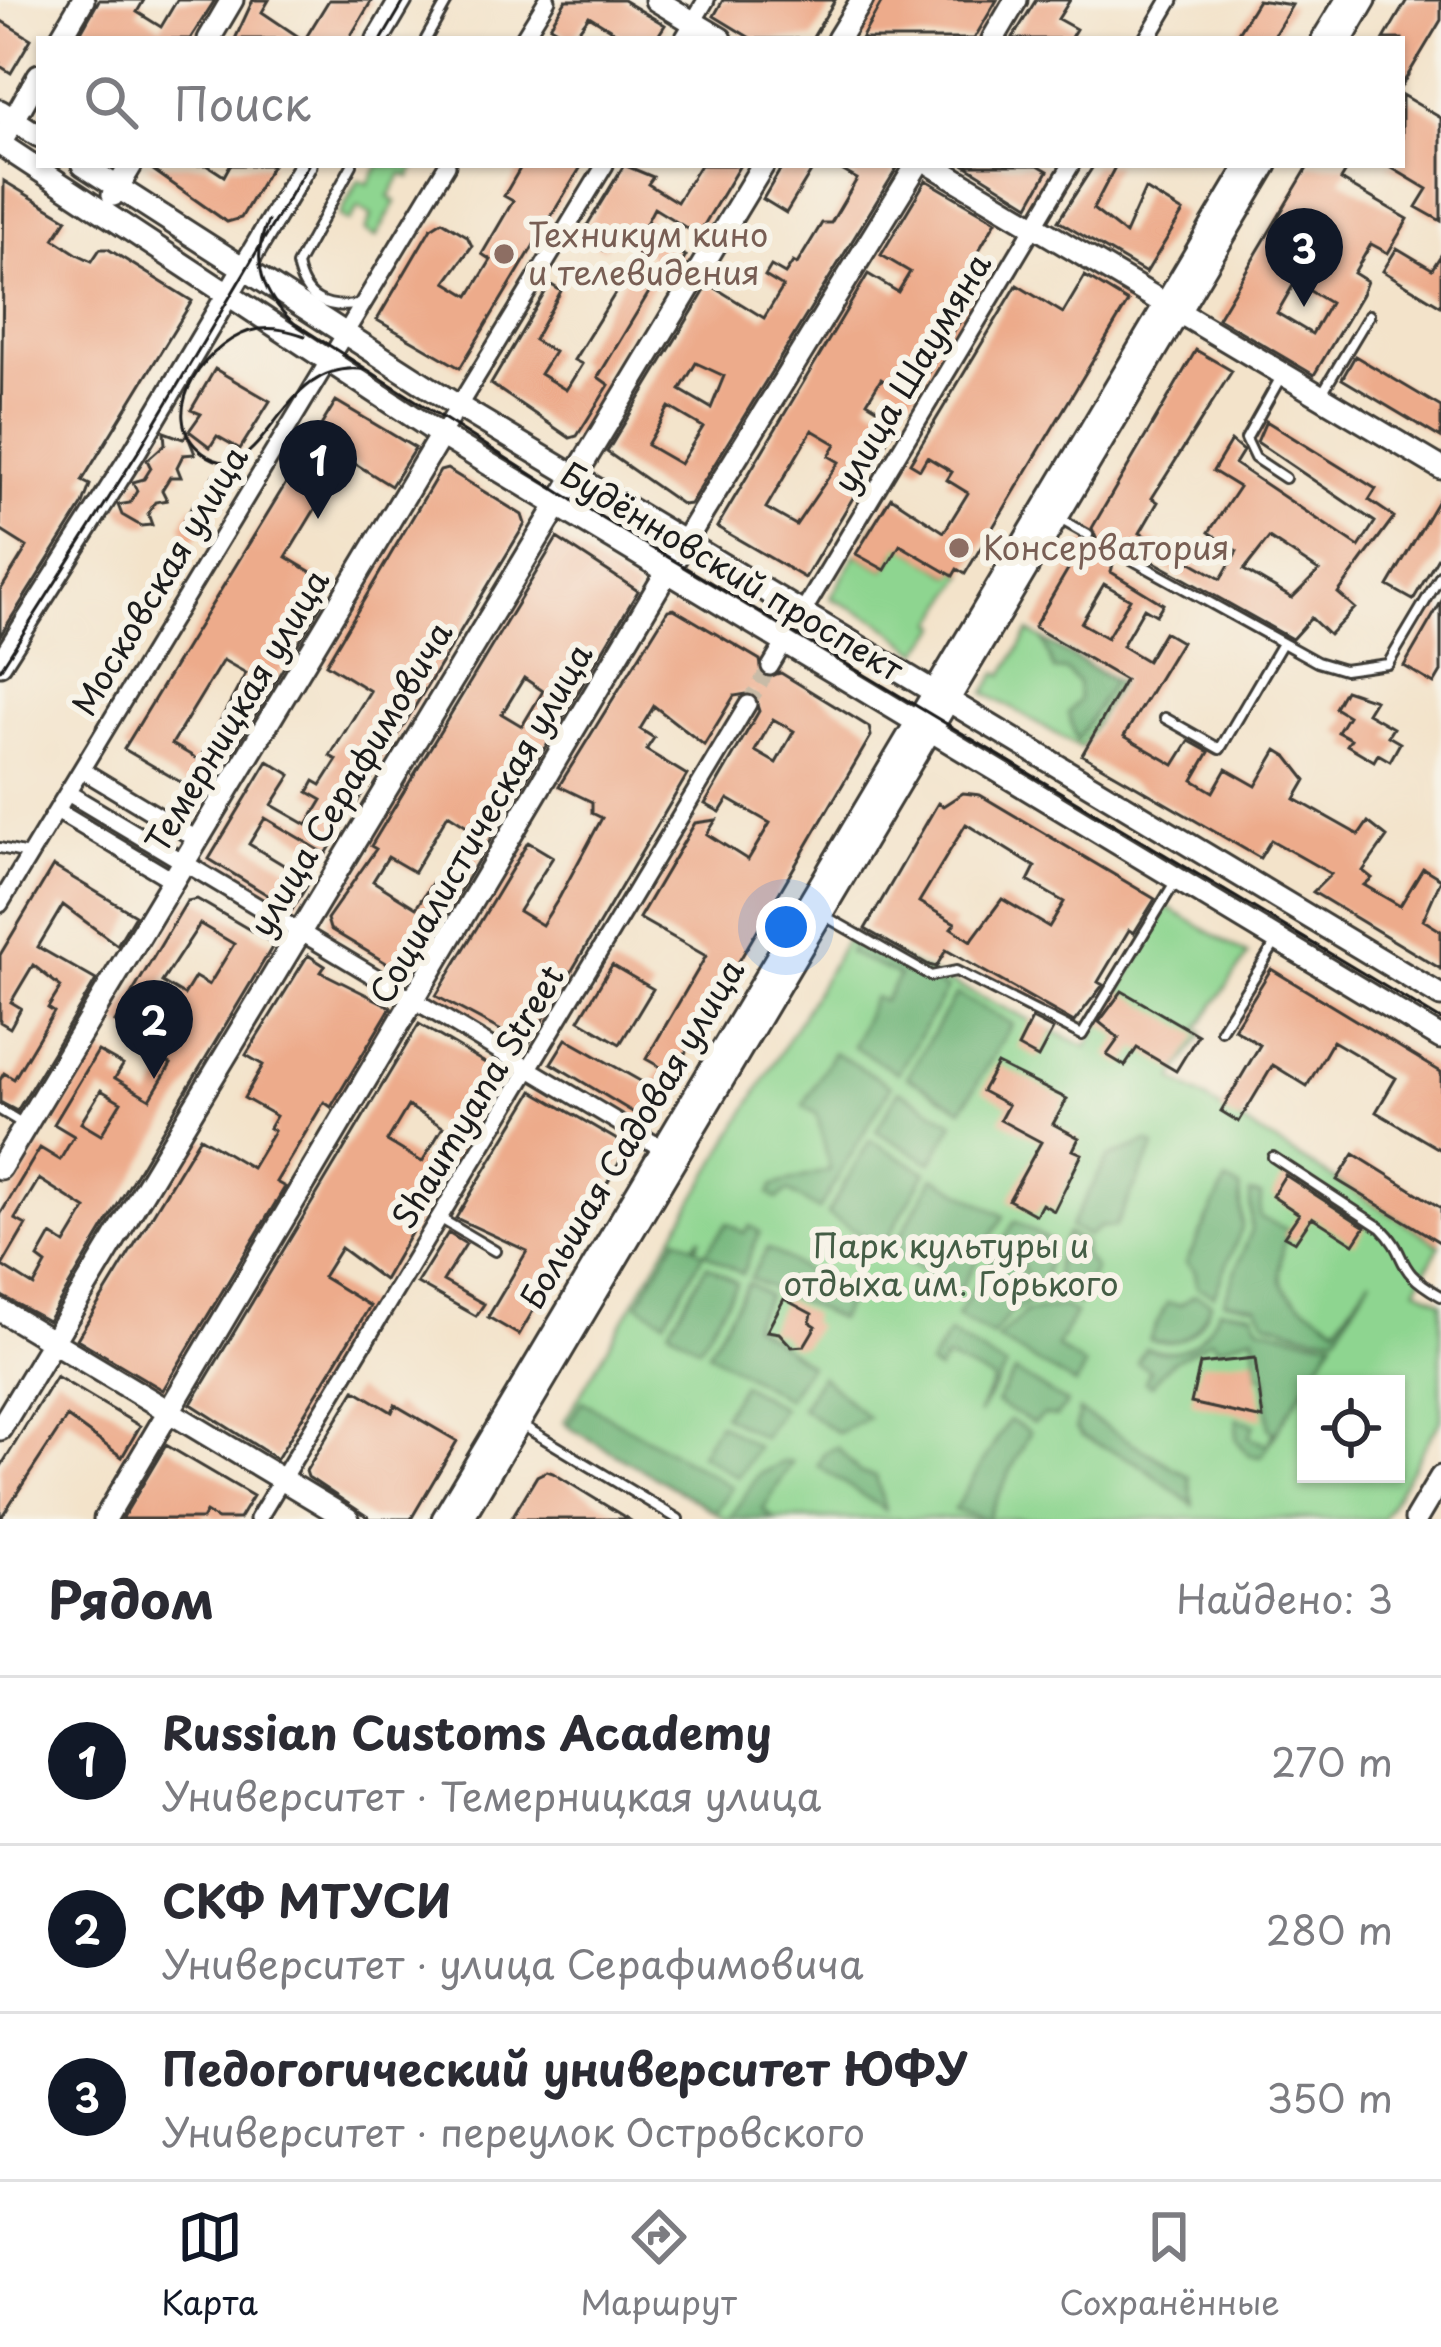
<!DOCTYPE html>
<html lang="ru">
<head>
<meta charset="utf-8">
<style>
  body { margin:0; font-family:"Playpen Sans",sans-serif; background:#f2f2f3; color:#2b2b33 }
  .controls { position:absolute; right:36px; bottom:36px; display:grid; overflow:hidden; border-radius:0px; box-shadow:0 3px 9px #0004 }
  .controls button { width:108px; height:108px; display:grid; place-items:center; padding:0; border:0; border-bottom:3px solid #e1e1e2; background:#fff; color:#2b2b33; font:60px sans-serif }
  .you { position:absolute; left:786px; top:927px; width:42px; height:42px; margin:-30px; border:9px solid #fff; border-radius:50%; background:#1a73e8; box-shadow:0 0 0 18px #1a73e833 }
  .badge { display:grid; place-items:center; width:78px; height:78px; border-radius:50%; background:#111827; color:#fff; font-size:39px; font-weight:700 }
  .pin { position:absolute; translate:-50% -99px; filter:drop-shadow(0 3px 6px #0008) }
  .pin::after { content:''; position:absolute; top:63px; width:42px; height:36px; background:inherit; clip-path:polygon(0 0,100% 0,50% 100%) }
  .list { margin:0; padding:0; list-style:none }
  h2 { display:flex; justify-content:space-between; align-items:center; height:156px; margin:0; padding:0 48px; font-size:51px }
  h2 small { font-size:39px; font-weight:400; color:#7c7c81 }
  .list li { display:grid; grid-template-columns:78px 1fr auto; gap:36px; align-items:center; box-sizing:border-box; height:168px; padding:0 48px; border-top:3px solid #e1e1e2 }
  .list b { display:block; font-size:45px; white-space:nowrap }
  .list p { margin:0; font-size:39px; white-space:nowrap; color:#7c7c81 }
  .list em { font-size:39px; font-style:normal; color:#7c7c81 }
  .icon { flex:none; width:66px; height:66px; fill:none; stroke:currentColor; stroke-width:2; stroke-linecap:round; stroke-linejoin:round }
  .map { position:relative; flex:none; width:1441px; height:1519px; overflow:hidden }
  .search { position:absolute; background:#fff; box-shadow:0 3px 9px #0004; left:36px; right:36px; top:36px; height:132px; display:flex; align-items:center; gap:30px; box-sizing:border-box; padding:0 42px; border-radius:0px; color:#7c7c81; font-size:45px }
  .sheet { height:660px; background:#fff }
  nav { display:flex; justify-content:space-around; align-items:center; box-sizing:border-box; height:168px; border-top:3px solid #e1e1e2; background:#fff; font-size:33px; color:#7c7c81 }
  nav a { display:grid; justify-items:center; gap:6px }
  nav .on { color:#111827 }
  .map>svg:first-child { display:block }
  .green { fill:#8ed590; stroke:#557856; stroke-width:3; fill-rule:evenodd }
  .forest { fill:#72b67a; stroke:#47694b; stroke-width:3 }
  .building { fill:#edab8b; fill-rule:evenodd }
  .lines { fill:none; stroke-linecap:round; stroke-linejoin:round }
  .street-tunnel { stroke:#c8bba7; stroke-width:15; stroke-dasharray:15 8; stroke-linecap:butt }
  .lane-casing { stroke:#3c3a36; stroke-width:14 }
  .street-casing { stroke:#3c3a36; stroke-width:21 }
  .secondary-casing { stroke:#3c3a36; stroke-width:27 }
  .lane { stroke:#fff; stroke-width:8 }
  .street { stroke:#fff; stroke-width:15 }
  .secondary { stroke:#fff; stroke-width:21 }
  .tram { stroke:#1c1c1c; stroke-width:3 }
  .education-dot { fill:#8d6e63; stroke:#f7f3e8; stroke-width:4.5 }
  .labels { text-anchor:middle; stroke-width:12; stroke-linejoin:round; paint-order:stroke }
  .education-label { font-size:33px; fill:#785e54; stroke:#f7f3e8; text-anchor:start }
  .street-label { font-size:33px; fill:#1c1c1c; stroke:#f7f3e8 }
  .park-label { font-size:33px; fill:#445d45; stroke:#f7f3e8 }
</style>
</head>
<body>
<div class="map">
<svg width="1441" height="1519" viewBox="0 0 1441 1519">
  <rect width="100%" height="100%" fill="#f7f3e8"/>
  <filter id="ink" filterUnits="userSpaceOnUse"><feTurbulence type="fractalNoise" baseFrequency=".00833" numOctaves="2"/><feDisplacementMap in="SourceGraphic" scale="24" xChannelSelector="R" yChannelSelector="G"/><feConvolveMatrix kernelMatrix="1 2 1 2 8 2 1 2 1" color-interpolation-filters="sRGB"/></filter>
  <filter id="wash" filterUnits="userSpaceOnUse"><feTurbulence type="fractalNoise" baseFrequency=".004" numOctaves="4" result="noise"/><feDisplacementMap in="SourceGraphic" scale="48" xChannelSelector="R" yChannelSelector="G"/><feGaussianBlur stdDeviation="2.7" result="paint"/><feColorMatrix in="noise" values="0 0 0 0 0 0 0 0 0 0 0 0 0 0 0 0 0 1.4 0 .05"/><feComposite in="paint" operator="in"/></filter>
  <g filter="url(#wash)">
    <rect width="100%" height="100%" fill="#f3e3ca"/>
    <!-- green -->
    <path class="green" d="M379 165H416L410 177 402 174 389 197 396 202 376 237 365 231 372 215 358 207 349 222 339 216 359 180 368 184Z
      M876 521 883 525 880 532 952 576 957 569 965 574 935 623 940 626 919 652 879 621 831 598 856 554 885 570 896 552 868 535Z
      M1029 632 1119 682 1081 748 985 693 998 672 1003 675Z
      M1167 907 1248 955 1198 1029 1203 1033 1173 1079 1440 1245 1416 1287 1441 1302V1419L1382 1519H726L564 1422 849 935 1087 1047ZM1306 1384H1396V1474H1306Z"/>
    <!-- forest -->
    <path class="forest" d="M1043 640 1113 681 1077 741 1068 713 1079 700 1078 683 1066 671 1054 670Z
      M856 939 870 953 947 989 898 1073 853 1046 874 997 884 1001 899 976 849 953Z
      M956 994 1012 1024 962 1109 907 1077Z
      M834 1052 891 1086 819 1210 788 1191 777 1199 769 1194 774 1185 830 1170 817 1114 803 1106Z
      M899 1090 954 1123 931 1163 876 1131Z
      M870 1140 926 1172 882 1248 827 1214Z
      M1148 1142 1155 1146 1115 1227H1100L1088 1236 1070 1227 1108 1158Z
      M934 1177 1004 1216 958 1292 891 1252Z
      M1226 1181 1240 1188 1242 1228 1214 1295 1197 1287 1195 1272 1186 1263Z
      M1250 1193 1261 1195 1260 1217 1288 1230C1269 1294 1285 1293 1337 1325L1371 1278 1337 1334 1314 1335 1266 1321 1256 1306 1224 1301 1251 1232Z
      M1015 1221 1052 1242 1045 1273 1051 1291 1036 1297 1015 1250 1003 1241Z
      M727 1223 744 1233 750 1226 760 1232 742 1274 705 1253Z
      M1067 1233 1085 1243 1084 1255 1095 1268 1078 1305C1047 1286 1053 1261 1067 1233Z
      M677 1237 693 1246 701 1237 696 1248 704 1253 665 1320 638 1304Z
      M1000 1246 1010 1253 1032 1301 1010 1314 992 1336 957 1316Z
      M768 1248 850 1298 838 1319 750 1278Z
      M707 1265 737 1283 699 1347 669 1329Z
      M748 1283 768 1295 752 1324 809 1365 787 1399 708 1352Z
      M1195 1295 1211 1302C1199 1333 1183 1348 1149 1340L1167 1303 1180 1305Z
      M1063 1306 1075 1313 1057 1347 1085 1366 1076 1385 997 1339 1026 1312Z
      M1219 1309 1252 1312 1260 1326 1314 1339H1334L1261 1457 1249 1455 1236 1439 1237 1419 1254 1424 1249 1438 1267 1445 1274 1431 1269 1429 1266 1375H1256L1254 1335 1218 1347 1211 1339C1187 1357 1166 1359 1152 1386L1145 1382 1150 1370 1137 1363 1145 1348C1182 1360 1204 1343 1219 1309Z
      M949 1333 1006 1368 978 1415 993 1380 946 1358 938 1371 929 1366Z
      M1015 1372 1067 1403 1056 1417 1043 1415 1033 1423 996 1403Z
      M821 1376 868 1418 838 1433 801 1408Z
      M742 1384 782 1408 763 1438 723 1415Z
      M582 1401 732 1487 716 1512 567 1426Z
      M1079 1411 1189 1477 1193 1505 1138 1463 1082 1436 1076 1428Z
      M1009 1420 1030 1432 987 1519 954 1510Z
      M718 1423 757 1447 738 1477 700 1454Z
      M837 1447 860 1473 876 1476 885 1510 818 1466 824 1453Z
      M785 1461 792 1462 763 1510 775 1519H730L758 1475Z"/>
    <g id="blocks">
      <!-- building -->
      <path class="building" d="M99 0H144L137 12 161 27 177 0H215L190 39H77Z
        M253 0H269L262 12 302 39H235Z
        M329 0H372L349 39H305Z
        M566 0H623L665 25 656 39H626L589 16 572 39 550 26Z
        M723 0H835L812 39H752L714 16Z
        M883 0H997L974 39H861Z
        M1036 0H1070L1058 19 1076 29 1070 39H1012Z
        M1258 0 1292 5 1272 39H1234Z
        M1407 0H1441V20L1402 85V39H1384Z
        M0 20 31 39 11 73 0 66Z
        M1402 95 1441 118V221L1416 207 1427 189 1387 165H1402Z
        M146 165H207L224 176 230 165H272L241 218 227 222Z
        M522 165H582L460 368 377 320 431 228 442 221 467 236 472 246 446 282 469 296 491 260 482 254 513 201 504 196Z
        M624 165 653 177 648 184 677 202 700 165H740L698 235 654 208 641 233 686 256 668 286 657 279 598 377 609 385 577 436 570 438 491 384 550 284 561 291 534 340 554 352 540 374 566 390 582 364 574 360 629 271 638 276 651 255 614 233 604 250 580 237Z
        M783 165H815L786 213 763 199Z
        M833 165H899L690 504 683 505 607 452 709 284 764 318 783 287 765 276 771 266 785 274 793 262 797 264 822 223H831L857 179ZM696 363 724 376 711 408 680 390ZM669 407 703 427 680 464 647 445Z
        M965 165H1038L1048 171 1029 205Z
        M1094 165H1116L1093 209 1125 234 1145 189 1183 212 1146 273 1058 221Z
        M1309 165H1350L1341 180 1408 219 1388 253 1371 244 1354 273 1367 281 1362 294 1314 375 1218 318ZM1295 282 1330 303 1312 334 1277 313Z
        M926 180 996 221 971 264 989 275 912 398 881 379 867 402 896 420 893 431 805 578 717 527 868 274 898 292 910 272 881 255ZM812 430 836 444 829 456 839 462 796 525 766 508Z
        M4 181 67 219 54 239 77 254 92 261 100 249H108L192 301 82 481 90 485 83 504 0 636V591L27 547 0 530Z
        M1397 248 1432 269 1441 255V306L1383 271Z
        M1085 276 1128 302 965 574 957 569 953 576 900 545 885 570 856 554 891 497 944 532 968 493 947 480 952 472 927 457 920 469 910 463 1017 285 1063 313Z
        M1196 350 1232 371 1152 498 1158 502 1140 533 1221 579 1237 551 1209 532 1239 487 1213 471 1231 441 1243 451 1235 464 1359 547 1375 522 1257 442 1266 421 1376 489 1369 500 1394 517 1338 593 1355 608 1329 635 1311 618 1292 639 1126 546 1117 548 1111 572 1163 604 1156 615 1144 608 1122 646 1147 661 1164 632 1181 642 1124 736 1174 765 1189 741 1209 752 1193 780 1213 792 1226 769 1256 786 1277 750 1288 757 1306 780 1295 799 1359 835 1368 822 1387 837 1363 871 1372 878 1364 885 1400 906 1423 868 1441 879 1423 920 1441 931V969L1313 892 1331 874 1271 840 1260 858 1082 755 1125 680 1034 627 1084 542 1096 538 1092 528ZM1269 538 1319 571 1292 598 1244 570ZM1104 584 1130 599 1107 638 1081 623Z
        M1355 356 1441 407V438L1342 379Z
        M215 369 270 401 240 449 217 436 210 447 189 431 201 414 191 410Z
        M336 401 415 448 391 486 346 458 286 557 318 576 309 590 324 600 206 797 124 749ZM223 660 246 673 199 760 172 744Z
        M164 432 183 439 187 434 195 454 183 455 177 467 181 477H170L162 490 167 500 155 502 148 514 152 525 141 526 122 515 118 505 130 503 137 491 133 482 144 479 151 468 147 460 165 444Z
        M233 466 237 470 215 506 218 509 208 515 194 541 189 539 181 525 193 505 197 513 213 475 221 478Z
        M447 469 522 515 525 524 326 854 265 818 249 844 310 881 292 910 209 859 268 761 291 775 272 805 307 825 322 800 308 792 314 781 321 785 337 760 330 756 370 691 326 664 440 471Z
        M1441 495V552L1413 600 1388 586Z
        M557 538 638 591 413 970 403 973 330 929 327 919 376 849 371 846ZM524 678 543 691 522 726 502 714ZM448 814 470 828 440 887 432 883 416 908 373 881 388 857 414 872Z
        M1441 602V672L1434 684 1404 666Z
        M674 609 760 660 763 677 781 673 869 727 871 736 646 1120 551 1063 566 1039 651 1087 662 1068 646 1059 706 956 639 918 695 823 716 820 707 834 748 860 770 823 728 799 720 812 705 804 759 711 753 693 734 696 704 745 654 706 640 729 654 738 646 750 687 775 528 1045 436 996 528 842 553 857 519 911 542 925 559 898 602 818 592 813V802L559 786 668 610ZM773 719 794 731 776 763 755 751Z
        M1345 690 1375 700 1367 713 1393 728 1388 736 1400 743 1390 761 1378 754 1374 761 1347 745 1351 739 1338 732 1348 716 1335 708Z
        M963 793 980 795 1155 899 1134 933 1129 930 1098 982 1103 985 1074 1022 946 950 936 967 929 965 865 929 938 803 943 806ZM966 824 1035 867 1028 881 1064 902 1049 927 1002 899 971 941 951 928 955 923 919 902Z
        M53 866 135 915 117 945 63 905 38 947 96 980 17 1111 0 1102V1080L4 1073 14 1079 54 1012 48 1008 61 987 33 965 11 1002 21 1008 10 1028 0 1022V955Z
        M197 899 274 944 48 1321 0 1295V1215L40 1148 60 1160 74 1136 54 1124 98 1051 123 1065 115 1078 150 1099 171 1064 146 1049 160 1026 139 1013 129 1030 115 1022 187 901ZM200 924 234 944 209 985 195 977 184 995 162 982ZM101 1090 121 1102 101 1135 81 1123ZM39 1179 86 1209 65 1244 51 1235 38 1258 46 1264 34 1286 2 1266 26 1225 15 1219Z
        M308 955 325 966 321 972 391 1007 331 1107 324 1102 276 1182 285 1187 163 1390 77 1339 200 1137 252 1168 274 1131 269 1128 276 1116 244 1098 263 1065 246 1055Z
        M612 965 653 989 620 1044 579 1020Z
        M1271 969 1441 1072V1150L1376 1112 1396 1078 1333 1041 1307 1086 1273 1065 1239 1122 1221 1111 1260 1045 1234 1029Z
        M1122 991 1198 1035 1176 1071 1137 1048 1125 1066 1107 1055 1119 1038 1099 1022Z
        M1032 1019 1053 1030 1038 1058 1018 1047Z
        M419 1024 509 1077 488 1113 482 1110 384 1280 341 1248 323 1277 370 1306 277 1459 191 1404ZM408 1106 443 1127 422 1162 387 1141Z
        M997 1064 1067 1099 1053 1124 1079 1138 1073 1150 1082 1154 1054 1211 1042 1204 1036 1215 1009 1200 1041 1142 1000 1120 1008 1105 982 1091Z
        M533 1091 624 1144 626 1151 519 1335 488 1317 527 1251 456 1218Z
        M1354 1154 1441 1208V1243L1337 1180Z
        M1285 1175 1365 1227 1354 1244 1312 1217 1295 1242 1284 1236 1299 1214 1272 1196Z
        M448 1233 466 1244 443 1281 484 1304 476 1316 417 1283Z
        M784 1299 812 1314 810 1322 816 1326 804 1346 792 1347 779 1333 767 1331Z
        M1255 1358 1263 1419 1191 1403 1200 1364Z
        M56 1376 140 1426 122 1457 67 1417 0 1519V1468Z
        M355 1390 392 1412 395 1405 457 1441 411 1519H371L308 1477 306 1471Z
        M166 1445 253 1496 239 1519H217L206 1512 202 1519H122Z
        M547 1471 553 1473 628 1519H511L537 1476Z"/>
    </g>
  </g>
  <g filter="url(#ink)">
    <use href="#blocks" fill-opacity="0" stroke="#3c3a36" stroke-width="3"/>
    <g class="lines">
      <!-- street-tunnel -->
      <path class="street-tunnel" d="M748 704 770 667"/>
      <defs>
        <path id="lane" d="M426 39 448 0
          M352 165 297 265C304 299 324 309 358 305
          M1282 375 1246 439 1255 458 1285 478
          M1321 395 1369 315
          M1058 518 1088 535
          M1122 554 1317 662 1344 670 1388 664 1441 575
          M1165 718 1220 749 1281 645
          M0 848 28 854
          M823 915 931 976 956 971 1082 1035 1175 882
          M1221 1030 1276 942
          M0 1110 25 1125
          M1273 1157 1381 1228C1411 1258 1391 1268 1441 1296
          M441 1219 495 1251
          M520 1424 678 1519"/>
        <path id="street" d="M523 39 547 0
          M683 39 706 0
          M1147 39 1170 0
          M441 435 605 165
          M803 612 1071 165
          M770 667 785 642
          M82 770 198 840
          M68 793 663 1149
          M57 811 174 881
          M0 904 447 165
          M258 1519 748 704"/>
        <path id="secondary" d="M656 0 721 39
          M60 39 83 0
          M209 39 232 0
          M378 39 401 0
          M838 39 862 0
          M993 39 1016 0
          M1323 39 1347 0
          M1342 39 1365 0
          M0 111 39 136
          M0 144 441 435 1441 1038
          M0 144 39 75
          M83 165 458 406 1441 996
          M932 165 1441 468
          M113 195 131 165
          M0 664 135 451 305 165
          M0 1168 441 435
          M0 1310 348 1519
          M0 1429 763 165
          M105 1519 696 523 917 165
          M443 1519 1248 165
          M462 1519 1266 165
          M1416 1519 1441 1477"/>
      </defs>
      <!-- lane casing -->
      <use href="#lane" class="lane-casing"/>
      <!-- street casing -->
      <use href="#street" class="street-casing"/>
      <!-- secondary casing -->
      <use href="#secondary" class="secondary-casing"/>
      <!-- lane -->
      <use href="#lane" class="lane"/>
      <!-- street -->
      <use href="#street" class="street"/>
      <!-- secondary -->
      <use href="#secondary" class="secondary"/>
      <!-- tram -->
      <path class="tram" d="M382 39 405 0
        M268 221C250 260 262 295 294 323L561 493 1441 1020
        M305 336C290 331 276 327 259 329 210 336 151 414 203 453 264 499 277 354 366 370
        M0 670 138 452 308 165"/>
    </g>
  </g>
  <!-- markers -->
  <g class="education-dot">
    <circle cx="504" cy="254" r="12"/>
    <circle cx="959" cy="548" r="12"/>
  </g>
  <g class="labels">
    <!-- education labels -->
    <g class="education-label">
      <text x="528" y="247">Техникум кино<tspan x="528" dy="38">и телевидения</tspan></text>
      <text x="983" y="560">Консерватория</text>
    </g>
    <!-- street labels -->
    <g class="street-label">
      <text transform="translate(912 373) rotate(-59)" y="12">улица Шаумяна</text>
      <text transform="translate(732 572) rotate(31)" y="12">Будённовский проспект</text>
      <text transform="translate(160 581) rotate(-59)" y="12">Московская улица</text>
      <text transform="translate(237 711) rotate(-59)" y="12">Темерницкая улица</text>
      <text transform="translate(351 779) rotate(-59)" y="12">улица Серафимовича</text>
      <text transform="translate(481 824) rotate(-60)" y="12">Социалистическая улица</text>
      <text transform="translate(478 1097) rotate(-59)" y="12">Shaumyana Street</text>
      <text transform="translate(632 1134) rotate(-59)" y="12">Большая Садовая улица</text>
    </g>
    <!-- park labels -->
    <g class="park-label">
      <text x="951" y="1258">Парк культуры и<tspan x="951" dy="38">отдыха им. Горького</tspan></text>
    </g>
  </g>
</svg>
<div class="controls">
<button><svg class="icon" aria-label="locate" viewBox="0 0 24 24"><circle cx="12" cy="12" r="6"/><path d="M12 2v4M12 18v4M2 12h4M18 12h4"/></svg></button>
</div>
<div class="you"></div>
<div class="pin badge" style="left:318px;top:519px">1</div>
<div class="pin badge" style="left:154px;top:1079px">2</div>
<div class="pin badge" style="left:1304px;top:307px">3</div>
<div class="search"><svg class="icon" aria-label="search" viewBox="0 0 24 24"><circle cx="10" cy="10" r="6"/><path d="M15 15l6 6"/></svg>Поиск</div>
</div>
<section class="sheet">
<h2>Рядом<small>Найдено: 3</small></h2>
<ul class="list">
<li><span class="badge">1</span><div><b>Russian Customs Academy</b><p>Университет · Темерницкая улица</p></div><em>270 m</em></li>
<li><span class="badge">2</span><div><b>СКФ МТУСИ</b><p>Университет · улица Серафимовича</p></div><em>280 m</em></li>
<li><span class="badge">3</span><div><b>Педогогический университет ЮФУ</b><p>Университет · переулок Островского</p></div><em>350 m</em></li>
</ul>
</section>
<nav>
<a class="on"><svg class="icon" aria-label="map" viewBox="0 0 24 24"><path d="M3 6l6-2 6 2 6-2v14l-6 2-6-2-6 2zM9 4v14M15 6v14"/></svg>Карта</a>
<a><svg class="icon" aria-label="directions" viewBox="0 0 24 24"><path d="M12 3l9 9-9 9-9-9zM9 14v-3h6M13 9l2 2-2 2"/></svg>Маршрут</a>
<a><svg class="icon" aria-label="saved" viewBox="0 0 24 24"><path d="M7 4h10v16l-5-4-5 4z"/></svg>Сохранённые</a>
</nav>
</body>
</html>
